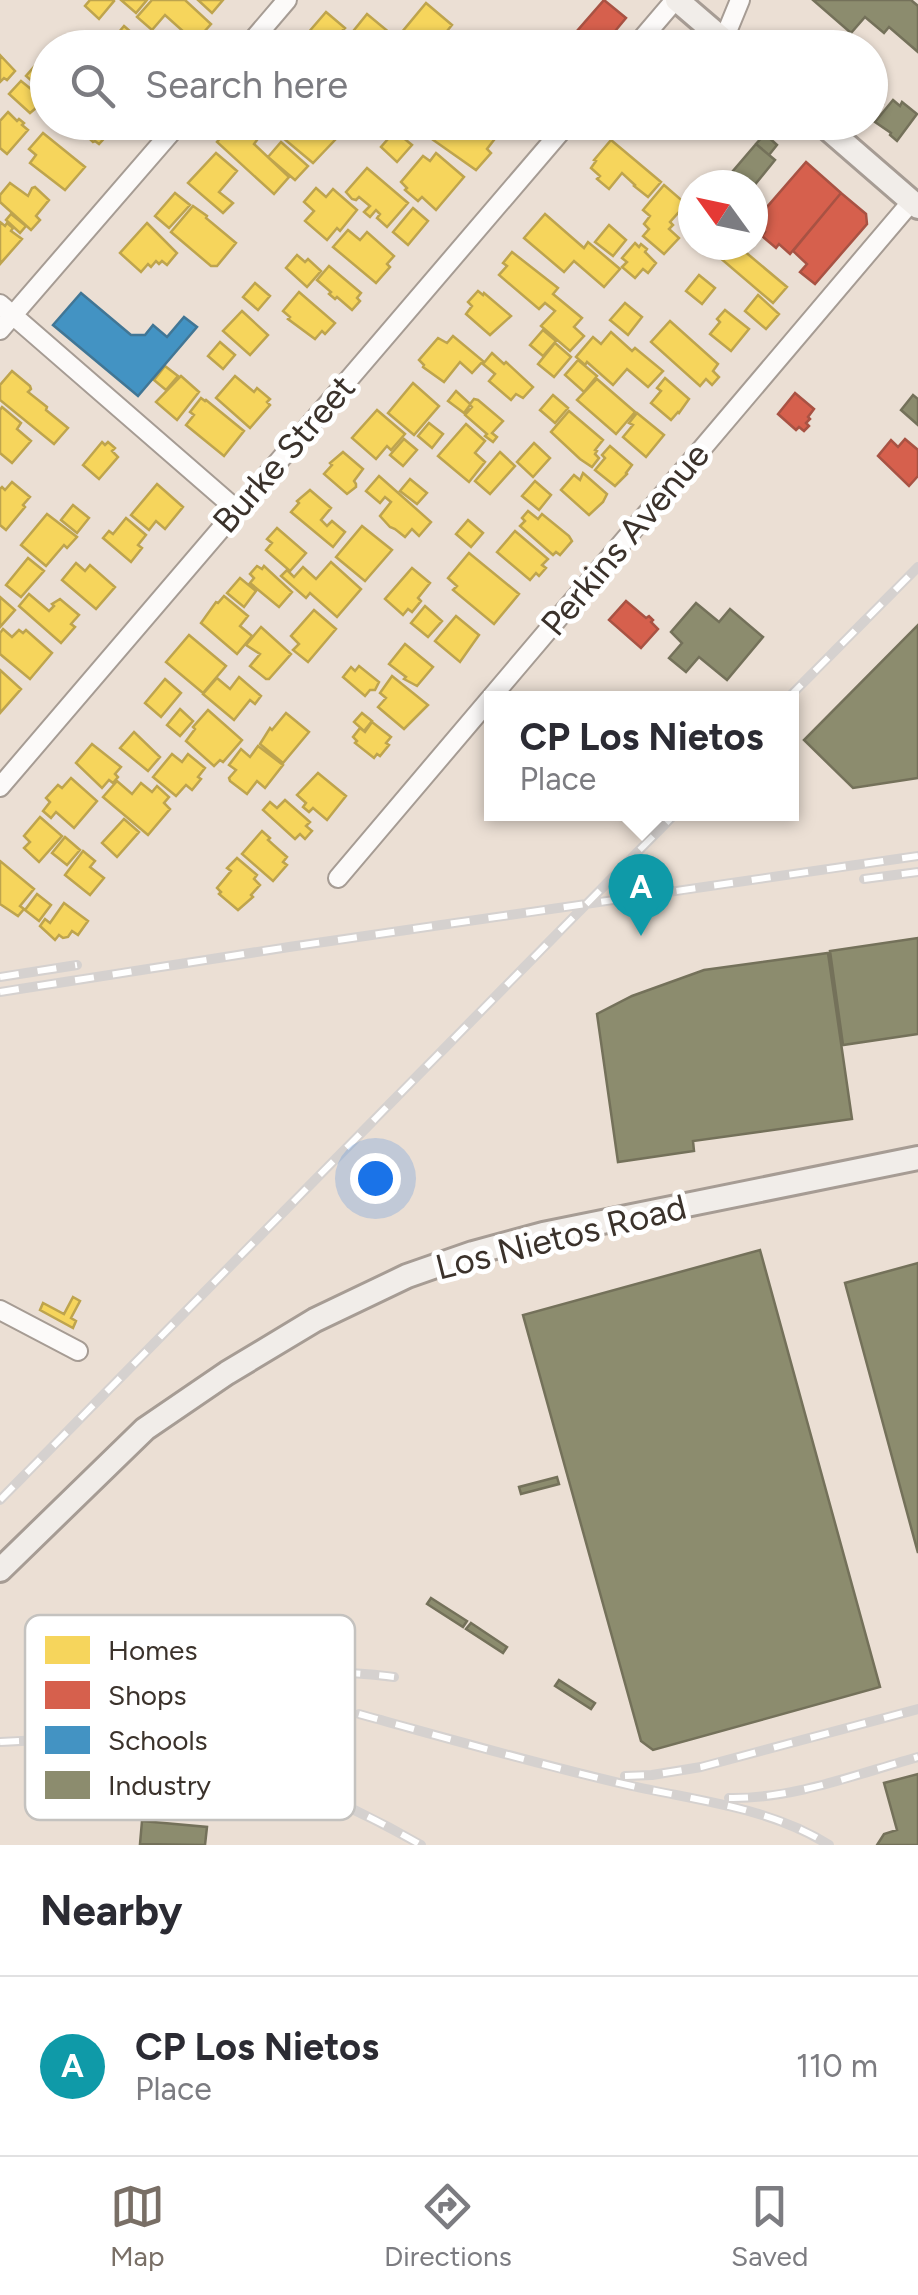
<!DOCTYPE html>
<html lang="en">
<head>
<meta charset="utf-8">
<style>
  body { margin:0; font-family:Figtree,sans-serif; background:#f2f2f3; color:#2b2b33 }
  .compass { position:absolute; left:678px; top:170px; width:90px; height:90px; border-radius:50%; background:#fff; box-shadow:0 2px 8px #0004; rotate:303deg }
  .you { position:absolute; left:375px; top:1178px; width:35px; height:35px; margin:-25px; border:8px solid #fff; border-radius:50%; background:#1a73e8; box-shadow:0 0 0 15px #1a73e833 }
  .badge { display:grid; place-items:center; width:65px; height:65px; border-radius:50%; background:#796f66; color:#fff; font-size:32px; font-weight:700 }
  .pin { position:absolute; translate:-50% -82px; filter:drop-shadow(0 2px 5px #0008) }
  .pin::after { content:''; position:absolute; top:52px; width:35px; height:30px; background:inherit; clip-path:polygon(0 0,100% 0,50% 100%) }
  .popup { position:absolute; left:484px; top:691px; width:315px; height:130px; box-sizing:border-box; display:grid; place-content:center; border-radius:0px; background:#fff; filter:drop-shadow(0 2px 8px #0005); font-size:32px; white-space:nowrap; color:#7c7c81 }
  .popup b { font-size:38px; color:#2b2b33 }
  .popup::after { content:''; position:absolute; left:50%; top:100%; margin-left:-20px; border:20px solid transparent; border-top-color:#fff }
  .list { margin:0; padding:0; list-style:none }
  h2 { display:flex; justify-content:space-between; align-items:center; height:130px; margin:0; padding:0 40px; font-size:42px }
  h2 small { font-size:32px; font-weight:400; color:#7c7c81 }
  .list li { display:grid; grid-template-columns:65px 1fr auto; gap:30px; align-items:center; box-sizing:border-box; height:180px; padding:0 40px; border-top:2px solid #e1e1e2 }
  .list b { display:block; font-size:38px; white-space:nowrap }
  .list p { margin:0; font-size:32px; white-space:nowrap; color:#7c7c81 }
  .list em { font-size:32px; font-style:normal; color:#7c7c81 }
  .icon { flex:none; width:55px; height:55px; fill:none; stroke:currentColor; stroke-width:2; stroke-linecap:round; stroke-linejoin:round }
  .map { position:relative; flex:none; width:918px; height:1845px; overflow:hidden }
  .search { position:absolute; background:#fff; box-shadow:0 2px 8px #0004; left:30px; right:30px; top:30px; height:110px; display:flex; align-items:center; gap:25px; box-sizing:border-box; padding:0 35px; border-radius:55px; color:#7c7c81; font-size:38px }
  .sheet { height:310px; background:#fff }
  nav { display:flex; justify-content:space-around; align-items:center; box-sizing:border-box; height:140px; border-top:2px solid #e1e1e2; background:#fff; font-size:28px; color:#7c7c81 }
  nav a { display:grid; justify-items:center; gap:5px }
  nav .on { color:#796f66 }
  .map>svg:first-child { display:block }
  .homes { fill:#f6d55c; stroke:#bea44d; stroke-width:2.5 }
  .shops { fill:#d6604d; stroke:#a85243; stroke-width:2.5 }
  .schools { fill:#4393c3; stroke:#417695; stroke-width:2.5 }
  .industry { fill:#8c8c6e; stroke:#74715a; stroke-width:2.5 }
  .lines { fill:none; stroke-linecap:round; stroke-linejoin:round }
  .street-casing { stroke:#a69c94; stroke-width:22 }
  .secondary-casing { stroke:#a69c94; stroke-width:28 }
  .street { stroke:#fcfaf9; stroke-width:18 }
  .secondary { stroke:#f1ede9; stroke-width:22 }
  .rail-casing { stroke:#d5d1cf; stroke-width:10 }
  .rail { stroke:#fff; stroke-width:6; stroke-dasharray:19; stroke-linecap:butt }
  .labels { text-anchor:middle; stroke-width:10; stroke-linejoin:round; paint-order:stroke }
  .street-label { font-size:35px; fill:#3b322b; stroke:#fff }
  .key { fill:#fff; stroke:#c4c2bf; stroke-width:2.5 }
  .key-label { font-size:28px; fill:#3b322b }
</style>
</head>
<body>
<div class="map">
<svg width="918" height="1845" viewBox="0 0 918 1845">
  <rect width="100%" height="100%" fill="#ebdfd4"/>
  <!-- homes -->
  <path class="homes" d="M90 0H113L114 1 99 19 85 6Z
    M121 0H147L136 13Z
    M152 0H185L211 24 195 42 165 15 152 30 137 17Z
    M198 0H223L212 13Z
    M426 3 452 25 433 48H408L397 38Z
    M326 12 345 28 343 30 350 35 367 14 408 48H324L307 34Z
    M124 26 139 39 151 48H113L109 44Z
    M446 32 465 48H433Z
    M0 55 15 71 7 80 4 78 0 82Z
    M39 61 48 69V84L42 90 26 76Z
    M21 81 47 102 39 111 36 108 30 113 9 94Z
    M8 112 17 121 19 119 24 123 22 125 28 130 7 154 0 148V121Z
    M72 122H102L110 132 99 144 95 141 93 142Z
    M234 122 257 140 254 144 289 177 274 194 217 142Z
    M264 122H332L339 129 331 137 335 140 313 163Z
    M338 122H369V123L357 137Z
    M440 122H474L494 140 487 149 491 153 476 170 429 137Z
    M482 122H509L498 137Z
    M395 131 412 145 397 162 381 147Z
    M43 133 85 167 65 190 30 163 36 155 29 149Z
    M611 140 661 182 648 197 634 186 635 185 622 173 609 189 597 179 600 176 591 168 596 161 594 160Z
    M281 142 308 166 295 180 268 157Z
    M216 153 237 171 219 192 233 203 223 213 188 183Z
    M436 153 464 177 436 210 422 197 418 201 405 190 407 188 401 182 423 156 430 161Z
    M367 168 408 203 387 227 377 218 380 214 376 210 370 217 364 212 370 206 359 197 356 200 352 199 346 192Z
    M10 183 28 196 32 188 35 187 49 200 36 216 40 220 31 230 0 202V195Z
    M664 185 686 204 670 222 673 225 669 229 679 238 664 254 643 236 649 229 644 224 650 216 643 210Z
    M316 188 326 197 333 189 357 210 340 231 337 228 327 240 305 221 314 211 304 202Z
    M175 193 190 205 169 228 155 216Z
    M193 206 207 216 206 218 236 243 217 266H211L171 232Z
    M413 208 428 221 408 245 393 232Z
    M11 214 26 226 20 233 6 220Z
    M545 214 584 248 588 242 620 269 604 287 574 261 564 272 524 238Z
    M0 222 5 226 7 223 13 228 11 231 22 239 0 264Z
    M147 223 177 253 167 265 162 261 159 264 156 261 151 267 148 264 141 272 120 253Z
    M609 225 626 240 613 256 595 242Z
    M348 230 360 240 367 232 394 256 387 264 390 267 376 283 333 247Z
    M635 243 639 247 641 244 647 249 645 252 656 263 648 273 643 269 635 278 622 267 627 262 622 258Z
    M705 245H737L787 287 773 303Z
    M512 252 558 288 553 294 582 318 574 327 584 336 570 351 541 326 555 311 545 303 539 309 499 275 507 266 503 263Z
    M297 255 305 262 308 259 321 271 307 287 286 268Z
    M329 266 361 293 357 298 360 301 352 310 337 297 335 299 329 294 331 292 317 280Z
    M699 275 715 288 702 304 686 291Z
    M255 283 270 296 258 310 243 297Z
    M478 291 483 295 484 293 511 316 490 335 466 314 472 306 468 302Z
    M299 292 335 323 325 334 322 331 315 339 288 319 290 317 283 311Z
    M758 295 779 314 766 329 745 311Z
    M625 303 642 317 628 335 610 320Z
    M725 310 749 329 731 351 710 334 720 322 717 319Z
    M242 311 268 335 250 355 223 331Z
    M670 321 718 364 713 371 719 377 712 385 706 379 700 386 651 342Z
    M543 330 556 341 543 356 530 345Z
    M611 332 632 351 635 348 663 371 648 387 627 369 613 385 587 362 585 365 576 357 593 337 601 344Z
    M453 336 483 361 472 373 460 362 444 382 423 367 424 365 419 360 438 338 447 343Z
    M220 342 235 355 223 369 208 356Z
    M555 343 571 357 554 377 538 364Z
    M492 353 504 364 506 362 533 387 523 398 516 394 511 400 489 381 495 374 483 364Z
    M578 360 597 376 584 392 565 375Z
    M165 366 178 376 166 390 154 380Z
    M12 371 30 386 31 389 28 392 47 407 46 410 68 428 54 444 0 400V385Z
    M181 376 199 392 177 420 156 402Z
    M235 376 254 392 257 388 270 399 267 402 270 405 250 428 216 398Z
    M665 378 689 399 679 413 678 412 671 420 651 403 661 391 657 388Z
    M597 379 635 412 616 434 577 400Z
    M413 383 439 406 414 435 388 413Z
    M456 391 470 404 474 399 478 400 503 421 492 433 497 437 493 442 485 436 487 434 465 415 472 407 470 405 464 413 448 401Z
    M553 395 568 408 555 423 540 410Z
    M201 398 205 401 206 400 244 431 224 456 186 425 194 415 190 412Z
    M2 407 21 423 17 429 31 441 12 463 0 453V410Z
    M377 410 405 434 391 450 387 446 376 459 352 438Z
    M569 411 603 440 595 450 597 451 595 454 599 458 592 467 580 459 551 432Z
    M637 413 664 435 646 457 623 437 633 425 629 423Z
    M429 423 443 434 432 448 418 436Z
    M466 424 485 441 475 453 485 462 469 482 438 456Z
    M404 439 417 450 403 466 390 455Z
    M102 442 105 445 108 442 115 448 112 451 118 457 99 479 83 465Z
    M534 443 550 458 533 477 517 462Z
    M610 446 632 465 626 473 627 474 615 486 595 470 605 458 602 455Z
    M343 452 363 469 354 481 356 484V487L347 494 324 474 332 465 330 463Z
    M500 452 515 466 490 494 475 481Z
    M583 473 607 494 603 502 589 515 561 490 574 475 580 480Z
    M379 476 431 522 419 536 412 529 405 537 395 529 390 527 380 516 391 502 385 497 380 503 366 491Z
    M410 479 427 493 417 504 400 491Z
    M535 481 551 495 539 510 522 496Z
    M12 482 30 497 23 505 25 507 6 530 0 525V489L2 487 5 490Z
    M157 484 183 507 165 529 156 521 149 530 131 515Z
    M310 490 331 508 321 520 327 526 332 521 345 532 333 547 291 512 299 503 297 501Z
    M73 505 89 518 77 533 61 520Z
    M528 511 538 519 542 514 569 536 572 541 560 555 556 552 553 555 520 526 525 521 522 518Z
    M47 514 77 537 67 548 64 545 46 566 21 545Z
    M126 518 146 535 138 545 142 548 131 562 103 538 109 531 113 534Z
    M468 520 483 533 471 547 456 534Z
    M362 526 392 550 365 581 336 557Z
    M277 528 306 553 290 571 266 550 272 543 267 539Z
    M515 531 548 559 542 565 546 568 539 576 536 573 530 580 497 552Z
    M469 553 519 594 494 624 453 590 457 586 448 578Z
    M28 558 44 571 21 597 6 585Z
    M331 562 361 589 337 617 310 593 306 598 281 576 287 570 294 577 303 567 316 579Z
    M76 563 85 571 90 565 115 587 96 609 62 580Z
    M257 566 262 569 264 566 292 592 279 607 250 583 254 578 250 574Z
    M412 568 430 583 418 598 421 601 412 612 408 609 403 615 385 599Z
    M240 578 256 591 244 607 227 593Z
    M29 594 49 611 54 606 52 604 60 599 79 615 71 624 75 627 61 643 19 606Z
    M224 596 248 616 240 626 252 636 237 654 201 623 216 602 218 603Z
    M0 597 15 610 0 627Z
    M425 606 442 621 428 637 411 623Z
    M314 610 336 629 308 662 293 650 299 644 291 636Z
    M456 616 479 635 460 662 435 641Z
    M261 627 291 654 269 679H266L250 666 260 654 246 645Z
    M3 629 12 637 19 630 23 633 26 630 52 653 30 679 0 654V633Z
    M189 635 226 666 203 693 166 662Z
    M405 644 433 667 417 686 404 679 406 677 389 664Z
    M359 666 379 682 375 690H370L365 696 343 677 351 667 355 671Z
    M0 670 21 689 0 713Z
    M392 676 428 705 404 729 378 707 386 698 380 693Z
    M239 677 261 696 255 704 250 700 234 720 203 694 217 678 230 689Z
    M165 679 181 693 161 717 145 703Z
    M180 709 193 721 180 736 167 725Z
    M208 710 242 740 223 762 220 760 214 766 186 741 195 729 193 727Z
    M286 713 309 732 283 763 260 744 270 728 272 730Z
    M362 713 372 721 364 731 354 722Z
    M372 722 391 737 386 743 389 745 380 756 377 754 374 758 355 743 357 741 353 737 360 728 365 732Z
    M134 732 160 757 148 771 120 748Z
    M92 744 121 767 115 774 118 777 113 783 109 780 102 788 76 763Z
    M258 746 283 765 265 788 257 781 247 794 230 781 229 778 236 770 229 765 241 749 250 757Z
    M172 754 182 762 188 754 205 768 198 777 201 779 192 790 186 785 176 796 153 777Z
    M318 773 346 796 327 820 313 808 309 812 303 807 306 803 297 795Z
    M71 778 97 801 74 828 56 812 51 818 43 811 50 802 46 798 58 785 62 788Z
    M117 781 132 794 141 783 152 792 157 786 169 797 164 803 170 809 148 835 103 797Z
    M285 800 310 822 306 826 312 831 305 839 300 834 295 839 263 810 270 802 277 808Z
    M40 817 62 836 39 862 24 848 30 842 24 836Z
    M124 819 139 832 117 857 102 843Z
    M262 831 270 838 268 840 287 857 283 862 287 865 273 881 242 854Z
    M65 837 80 850 67 865 52 853Z
    M83 851 95 861 90 867 104 878 90 895 65 875Z
    M237 858 257 875 254 879 260 885 251 895 253 897 238 910 219 894 221 892 217 888 231 871 227 868Z
    M0 861 34 889 20 906 24 909 18 916 0 904Z
    M37 894 51 905 39 921 25 910Z
    M64 903 88 921 78 935 72 931 68 937 63 938 59 935 55 940 40 926 45 919 50 923Z
    M73 1297 80 1301 71 1318 76 1321 73 1328 40 1310 43 1303 64 1314Z"/>
  <!-- shops -->
  <path class="shops" d="M604 0 626 18 601 48H579L570 39Z
    M651 122H675L652 137 644 130Z
    M806 162 841 193 790 254 779 244 776 248 762 236 765 232 754 222Z
    M841 193 866 214 867 224 815 284 800 272 807 264 793 251Z
    M795 393 814 409 808 417 810 419 806 423 809 426 804 431 799 427 796 430 778 414Z
    M905 439 918 450V476L909 486 878 456 891 440 898 447Z
    M626 601 646 618 649 616 653 620 651 622 658 629 641 648 609 620Z"/>
  <!-- schools -->
  <path class="schools" d="M81 293 131 335H145L153 325 167 337 184 317 197 327 138 396 53 325Z"/>
  <!-- industry -->
  <path class="industry" d="M813 0H911L918 6V52L889 27 884 33 865 17 851 33Z
    M870 92 883 104 871 118H870Z
    M893 100 900 106 902 102 917 114 897 141 890 135 891 133 875 122Z
    M765 134 777 145 769 155 756 144Z
    M756 144 775 160 753 187 721 185Z
    M913 395 918 399V425L901 410Z
    M696 603 719 622 730 609 763 637 727 680 699 657 686 672 669 658 682 643 671 632Z
    M918 625V778L853 788 804 740Z
    M918 938V1034L843 1045 830 951Z
    M828 953 852 1119 693 1141 694 1151 618 1162 597 1014 632 996 704 970Z
    M760 1250 880 1687 653 1750 641 1741 523 1315Z
    M918 1263V1553L845 1283Z
    M557 1477 559 1484 521 1494 519 1487Z
    M431 1598 467 1621 463 1627 427 1604Z
    M471 1623 507 1647 503 1653 466 1629Z
    M559 1680 595 1703 591 1709 555 1686Z
    M918 1774V1845H877L884 1834 897 1830 884 1783Z
    M142 1821 207 1827 205 1845 140 1844Z"/>
  <g class="lines">
    <defs>
      <path id="street" d="M724 39 740 0
        M246 48 287 0
        M634 48 675 0
        M0 304 237 510
        M0 330 180 122
        M0 787 569 122
        M338 878 912 201
        M0 1310 78 1351"/>
      <path id="secondary" d="M677 0 733 48
        M820 122 918 207
        M0 1570 145 1429 227 1373 315 1320 407 1276 473 1253 543 1234 918 1158"/>
    </defs>
    <!-- street casing -->
    <use href="#street" class="street-casing"/>
    <!-- secondary casing -->
    <use href="#secondary" class="secondary-casing"/>
    <!-- street -->
    <use href="#street" class="street"/>
    <!-- secondary -->
    <use href="#secondary" class="secondary"/>
    <defs>
      <path id="rail" d="M788 698 918 567
        M864 879 918 872
        M0 977 77 965
        M0 992 289 947 918 856
        M0 1500 675 814
        M115 1695C207 1676 300 1665 394 1677
        M359 1714C450 1739 540 1765 632 1786 699 1801 771 1808 829 1845
        M0 1742C155 1731 287 1768 421 1845
        M625 1776 652 1775 701 1767 918 1709
        M729 1798C794 1799 857 1774 918 1757"/>
    </defs>
    <!-- rail casing -->
    <use href="#rail" class="rail-casing"/>
    <!-- rail -->
    <use href="#rail" class="rail"/>
  </g>
  <g class="labels">
    <!-- street labels -->
    <g class="street-label">
      <text transform="translate(284 454) rotate(-49)" y="12">Burke Street</text>
      <text transform="translate(625 539) rotate(-50)" y="12">Perkins Avenue</text>
      <text transform="translate(561 1237) rotate(-14)" y="12">Los Nietos Road</text>
    </g>
  </g>
  <!-- legend -->
  <rect x="25" y="1615" width="330" height="205" rx="15" class="key"/>
  <rect x="45" y="1636" width="45" height="28" fill="#f6d55c"/>
  <rect x="45" y="1681" width="45" height="28" fill="#d6604d"/>
  <rect x="45" y="1726" width="45" height="28" fill="#4393c3"/>
  <rect x="45" y="1771" width="45" height="28" fill="#8c8c6e"/>
  <g class="key-label">
    <text x="108" y="1660">Homes</text>
    <text x="108" y="1705">Shops</text>
    <text x="108" y="1750">Schools</text>
    <text x="108" y="1795">Industry</text>
  </g>
</svg>
<svg class="compass" viewBox="-18 -18 36 36"><path d="M0-13l5 13h-10z" fill="#e53935"/><path d="M0 13l5-13h-10z" fill="#7c7c81"/></svg>
<div class="you"></div>
<div class="pin badge" style="left:641px;top:936px;background:#0f9aa8">A</div>
<div class="popup"><b>CP Los Nietos</b>Place</div>
<div class="search"><svg class="icon" aria-label="search" viewBox="0 0 24 24"><circle cx="10" cy="10" r="6"/><path d="M15 15l6 6"/></svg>Search here</div>
</div>
<section class="sheet">
<h2>Nearby<small></small></h2>
<ul class="list">
<li><span class="badge" style="background:#0f9aa8">A</span><div><b>CP Los Nietos</b><p>Place</p></div><em>110 m</em></li>
</ul>
</section>
<nav>
<a class="on"><svg class="icon" aria-label="map" viewBox="0 0 24 24"><path d="M3 6l6-2 6 2 6-2v14l-6 2-6-2-6 2zM9 4v14M15 6v14"/></svg>Map</a>
<a><svg class="icon" aria-label="directions" viewBox="0 0 24 24"><path d="M12 3l9 9-9 9-9-9zM9 14v-3h6M13 9l2 2-2 2"/></svg>Directions</a>
<a><svg class="icon" aria-label="saved" viewBox="0 0 24 24"><path d="M7 4h10v16l-5-4-5 4z"/></svg>Saved</a>
</nav>
</body>
</html>
